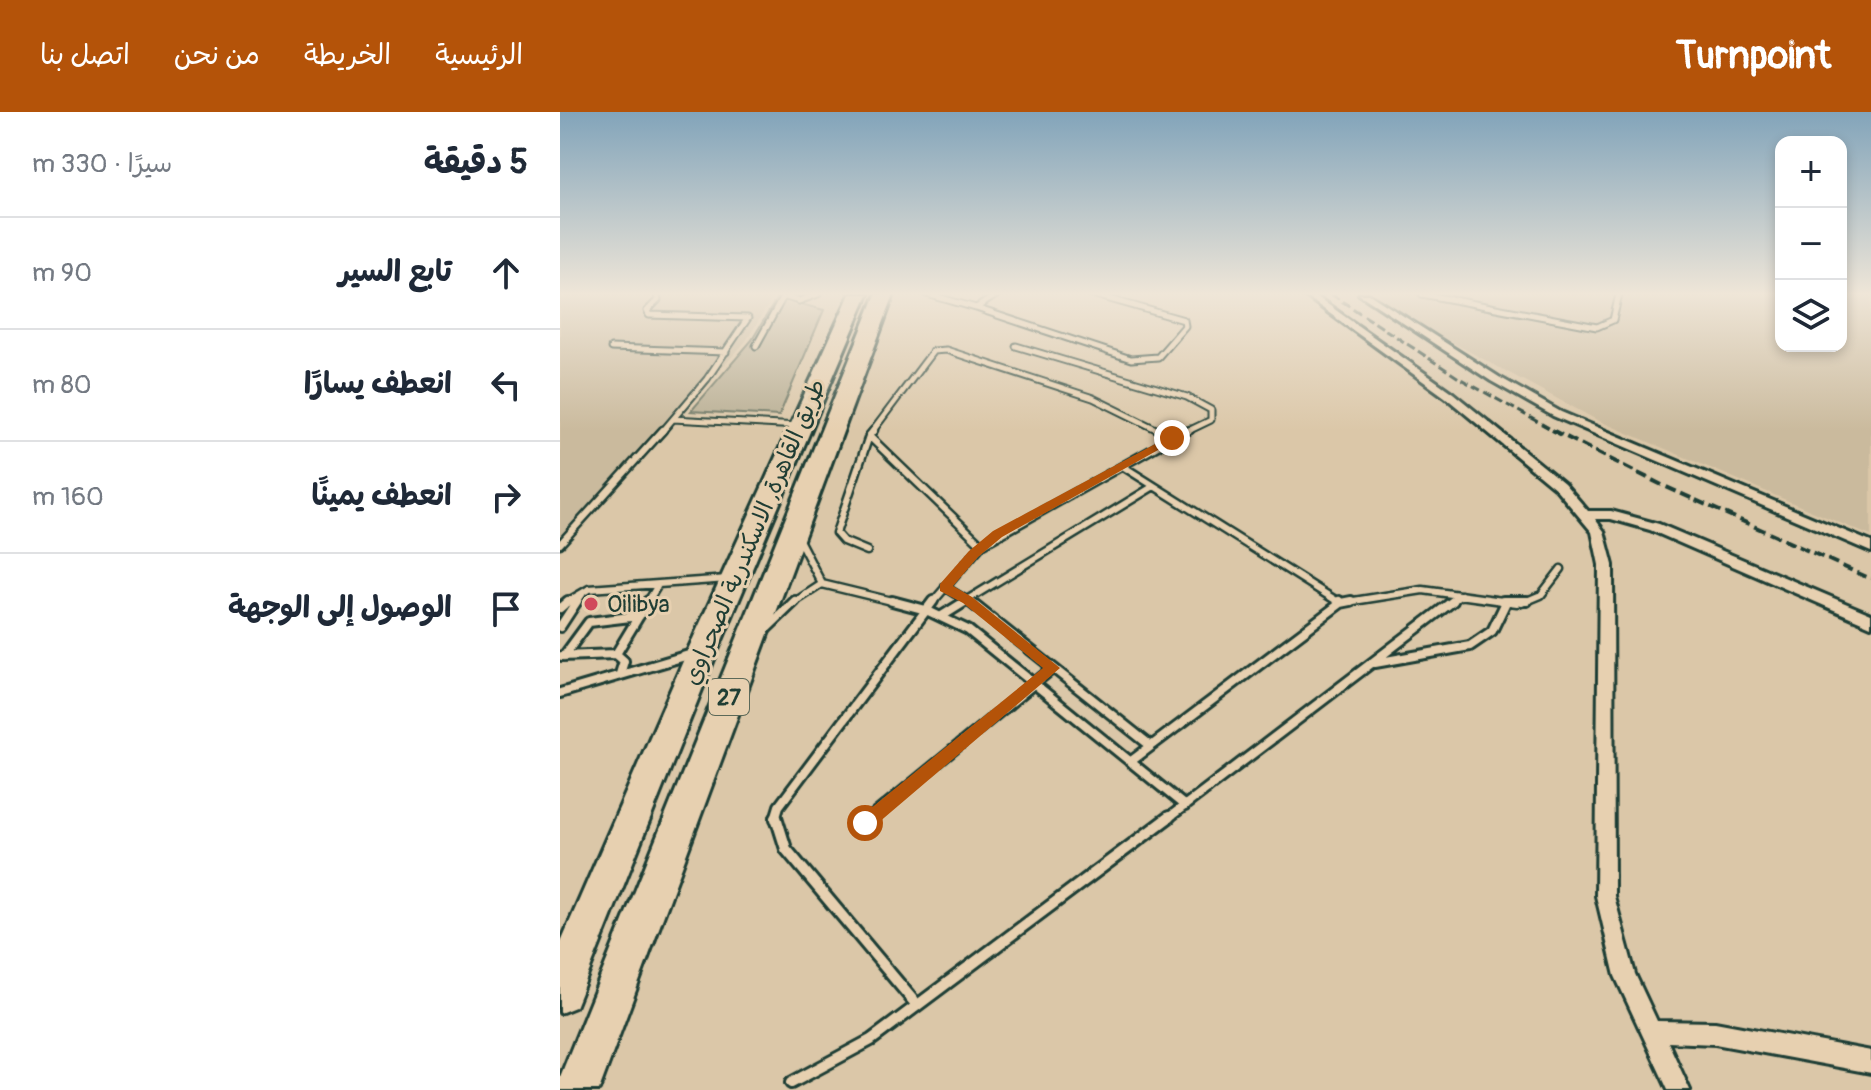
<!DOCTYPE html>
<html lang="ar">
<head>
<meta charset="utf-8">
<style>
  body { margin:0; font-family:Pangolin,"Playpen Sans Arabic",sans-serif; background:#f2f2f3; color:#1f2937; direction:rtl }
  .controls { position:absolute; right:24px; top:24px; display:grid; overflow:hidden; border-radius:16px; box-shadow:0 4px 12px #0003 }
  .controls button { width:72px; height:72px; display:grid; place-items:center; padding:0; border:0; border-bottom:2px solid #e0e1e3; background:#fff; color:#1f2937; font:40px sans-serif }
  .stop { position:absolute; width:24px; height:24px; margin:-18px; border:6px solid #b45309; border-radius:50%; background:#fff }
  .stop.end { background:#b45309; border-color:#fff; box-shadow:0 2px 8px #0008 }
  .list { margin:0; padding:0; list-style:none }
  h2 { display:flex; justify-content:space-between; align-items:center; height:104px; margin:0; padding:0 32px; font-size:34px }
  h2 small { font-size:26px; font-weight:400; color:#747a83 }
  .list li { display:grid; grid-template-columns:52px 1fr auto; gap:24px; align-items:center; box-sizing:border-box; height:112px; padding:0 32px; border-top:2px solid #e0e1e3 }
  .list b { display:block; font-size:30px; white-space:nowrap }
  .list em { font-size:26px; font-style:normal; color:#747a83 }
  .icon { flex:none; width:44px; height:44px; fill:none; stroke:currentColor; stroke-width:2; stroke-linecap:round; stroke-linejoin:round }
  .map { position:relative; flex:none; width:1311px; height:978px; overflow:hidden; direction:ltr }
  header { display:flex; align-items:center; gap:48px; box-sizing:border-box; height:112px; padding:0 40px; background:#b45309; color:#fff }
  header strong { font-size:38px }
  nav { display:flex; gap:44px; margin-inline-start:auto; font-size:28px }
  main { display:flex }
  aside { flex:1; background:#fff }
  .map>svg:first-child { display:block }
  .built { fill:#caba9d }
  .green { fill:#b8ae93; stroke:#6c7664; stroke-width:2 }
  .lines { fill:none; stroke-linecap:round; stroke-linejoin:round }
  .lane-far3-casing { stroke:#1f3d34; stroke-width:9 }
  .lane-far2-casing { stroke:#1f3d34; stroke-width:11 }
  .lane-far1-casing { stroke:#1f3d34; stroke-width:14 }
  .lane-casing { stroke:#1f3d34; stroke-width:16 }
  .street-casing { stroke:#1f3d34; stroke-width:6 }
  .highway-casing { stroke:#1f3d34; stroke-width:6 }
  .lane-far3 { stroke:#e7d0b0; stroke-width:5 }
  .lane-far2 { stroke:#e7d0b0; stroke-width:6 }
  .lane-far1 { stroke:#e7d0b0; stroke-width:8 }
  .lane { stroke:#e7d0b0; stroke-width:10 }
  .street { fill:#e7d0b0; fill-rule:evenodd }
  .highway { fill:#e7d0b0; fill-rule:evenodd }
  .rail-far1 { stroke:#1f3d34; stroke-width:3; stroke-dasharray:9 4; stroke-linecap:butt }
  .rail { stroke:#1f3d34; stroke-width:4; stroke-dasharray:11 5; stroke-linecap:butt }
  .route { fill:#b45309 }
  .poi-dot { fill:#d1495b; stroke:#e7d0b0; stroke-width:3 }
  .labels { text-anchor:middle; stroke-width:6; stroke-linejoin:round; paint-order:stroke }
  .shield { fill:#e7d0b0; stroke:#5b6959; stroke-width:2 }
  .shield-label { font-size:22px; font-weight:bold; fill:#1f3d34 }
  .street-label { font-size:24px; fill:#1f3d34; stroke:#e7d0b0 }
  .poi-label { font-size:24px; fill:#1f3d34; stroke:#e7d0b0; text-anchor:start }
</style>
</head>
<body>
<header>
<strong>Turnpoint</strong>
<nav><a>الرئيسية</a><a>الخريطة</a><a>من نحن</a><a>اتصل بنا</a></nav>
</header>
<main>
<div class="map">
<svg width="1311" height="978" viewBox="0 0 1311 978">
  <rect width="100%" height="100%" fill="#dbc7a8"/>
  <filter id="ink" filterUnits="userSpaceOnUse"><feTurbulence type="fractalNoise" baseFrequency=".0125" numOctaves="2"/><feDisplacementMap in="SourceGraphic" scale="16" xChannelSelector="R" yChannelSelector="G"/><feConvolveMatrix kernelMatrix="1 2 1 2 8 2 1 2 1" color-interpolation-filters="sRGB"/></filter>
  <g filter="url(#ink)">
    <!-- built -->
    <path class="built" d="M11 182H215L186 229 0 437V188Z
      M813 182H1221V234H1281V182H1311V424L1037 308 854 210Z"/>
    <!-- green -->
    <path class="green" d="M217 186 264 198 219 304 131 299 192 228Z"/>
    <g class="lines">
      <defs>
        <path id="lane-far3" d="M97 182 98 188 87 199 89 203 188 206 147 267 113 307 239 314
          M367 182 416 196 438 182
          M862 182 1037 215 1053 208 1059 182
          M223 184 239 189 258 182
          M416 196 571 247 598 245 625 214 624 208 532 182
          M196 234 223 185
          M456 234 627 285 651 298V308L626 320
          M51 236 166 240
          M102 320 113 307
          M312 320 373 239 386 238 533 286 602 320"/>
        <path id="lane-far2" d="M314 318 309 324 422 433
          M612 326 630 318
          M564 355 780 491
          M237 424 262 472
          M0 432 103 318
          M422 433 612 326 599 318
          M307 439 283 429 276 421 309 324
          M385 475 411 491
          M5 491 29 477 168 467
          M16 491 23 481
          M87 491 98 473
          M233 491 262 472 340 491
          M372 491 422 433
          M402 491 594 374
          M781 491 863 478 957 491
          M890 491 901 483
          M962 491 981 483 1001 457"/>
        <path id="lane-far1" d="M332 489 366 498 408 518 625 694
          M409 489 591 634
          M943 489H967
          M781 491 791 489
          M0 496 8 489
          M382 504 406 489
          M0 515 17 489
          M206 517 235 489
          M56 542 88 489
          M2 544 56 542 64 549 60 562
          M4 544 29 510 79 504
          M815 551 910 534 932 519 946 490
          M0 581 132 542
          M570 650 781 491 779 489
          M215 707 219 694 373 489
          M309 707 493 556
          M607 707 893 489"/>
        <path id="lane" d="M216 705 226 737 356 892
          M305 711 312 705
          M231 971 311 928 609 705"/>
        <path id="street" d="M743 182H753L893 281 1004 371 1028 399H1051L1099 412 1311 502V514L1090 418 1051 407H1035L1044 419 1053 453 1054 784 1075 862 1097 909 1155 910 1311 939V961L1155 932 1108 930 1130 978H1108L1055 864 1036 784 1039 453 1032 420 996 377 885 285Z
          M799 182H809L939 265 1001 300 1311 430V440L993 304 931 269Z"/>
        <path id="highway" d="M290 182H308L157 540 15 895 0 901V832L127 540Z
          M316 182H334L39 978H0V965Z"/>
      </defs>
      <!-- lane-far3 casing -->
      <use href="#lane-far3" class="lane-far3-casing"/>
      <!-- lane-far2 casing -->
      <use href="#lane-far2" class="lane-far2-casing"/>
      <!-- lane-far1 casing -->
      <use href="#lane-far1" class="lane-far1-casing"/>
      <!-- lane casing -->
      <use href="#lane" class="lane-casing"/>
      <!-- street casing -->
      <use href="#street" class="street-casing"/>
      <!-- highway casing -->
      <use href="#highway" class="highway-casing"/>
      <!-- lane-far3 -->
      <use href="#lane-far3" class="lane-far3"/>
      <!-- lane-far2 -->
      <use href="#lane-far2" class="lane-far2"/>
      <!-- lane-far1 -->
      <use href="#lane-far1" class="lane-far1"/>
      <!-- lane -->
      <use href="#lane" class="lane"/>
      <!-- street -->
      <use href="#street" class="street"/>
      <!-- highway -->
      <use href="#highway" class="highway"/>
      <!-- rail-far1 -->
      <path class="rail-far1" d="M771 182 899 266 996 320"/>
      <!-- rail -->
      <path class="rail" d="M992 318 1102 373 1311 467"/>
    </g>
  </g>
  <!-- sky -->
  <linearGradient id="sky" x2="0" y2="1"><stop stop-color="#82a4ba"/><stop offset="0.57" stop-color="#efe6d8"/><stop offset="1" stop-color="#efe6d8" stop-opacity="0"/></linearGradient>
  <rect width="1311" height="319" fill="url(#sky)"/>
  <!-- route -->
  <path class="route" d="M612 323 616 328 442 425 418 445 393 474 412 485 500 556 311 717H299V706L483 556 403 491 380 479V472L409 439 433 419Z"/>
  <!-- markers -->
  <circle class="poi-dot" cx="31" cy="492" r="8"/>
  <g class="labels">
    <!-- shield labels -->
    <rect class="shield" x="149" y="567" width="40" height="36" rx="6"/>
    <g class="shield-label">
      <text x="169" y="593">27</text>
    </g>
    <!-- street labels -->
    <g class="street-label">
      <text transform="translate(194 420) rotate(-67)" y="8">طريق القاهرة, الاسكندرية الصحراوي</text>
    </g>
    <!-- poi labels -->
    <g class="poi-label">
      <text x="47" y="500">Oilibya</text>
    </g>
  </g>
</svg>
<div class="controls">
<button>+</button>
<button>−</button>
<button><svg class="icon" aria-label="layers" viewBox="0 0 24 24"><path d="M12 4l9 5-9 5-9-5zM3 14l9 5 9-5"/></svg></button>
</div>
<div class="stop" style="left:305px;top:711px"></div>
<div class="stop end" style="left:612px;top:326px"></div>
</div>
<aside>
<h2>5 دقيقة<small>سيرًا · 330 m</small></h2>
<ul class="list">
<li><svg class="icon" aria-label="ahead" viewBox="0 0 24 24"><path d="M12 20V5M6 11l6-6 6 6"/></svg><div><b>تابع السير</b></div><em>90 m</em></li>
<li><svg class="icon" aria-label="left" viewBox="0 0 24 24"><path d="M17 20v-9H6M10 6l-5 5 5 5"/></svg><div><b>انعطف يسارًا</b></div><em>80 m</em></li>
<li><svg class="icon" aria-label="right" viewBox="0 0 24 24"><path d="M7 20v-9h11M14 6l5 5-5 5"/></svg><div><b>انعطف يمينًا</b></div><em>160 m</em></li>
<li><svg class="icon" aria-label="arrive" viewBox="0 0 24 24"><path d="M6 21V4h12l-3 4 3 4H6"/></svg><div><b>الوصول إلى الوجهة</b></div></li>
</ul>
</aside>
</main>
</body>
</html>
